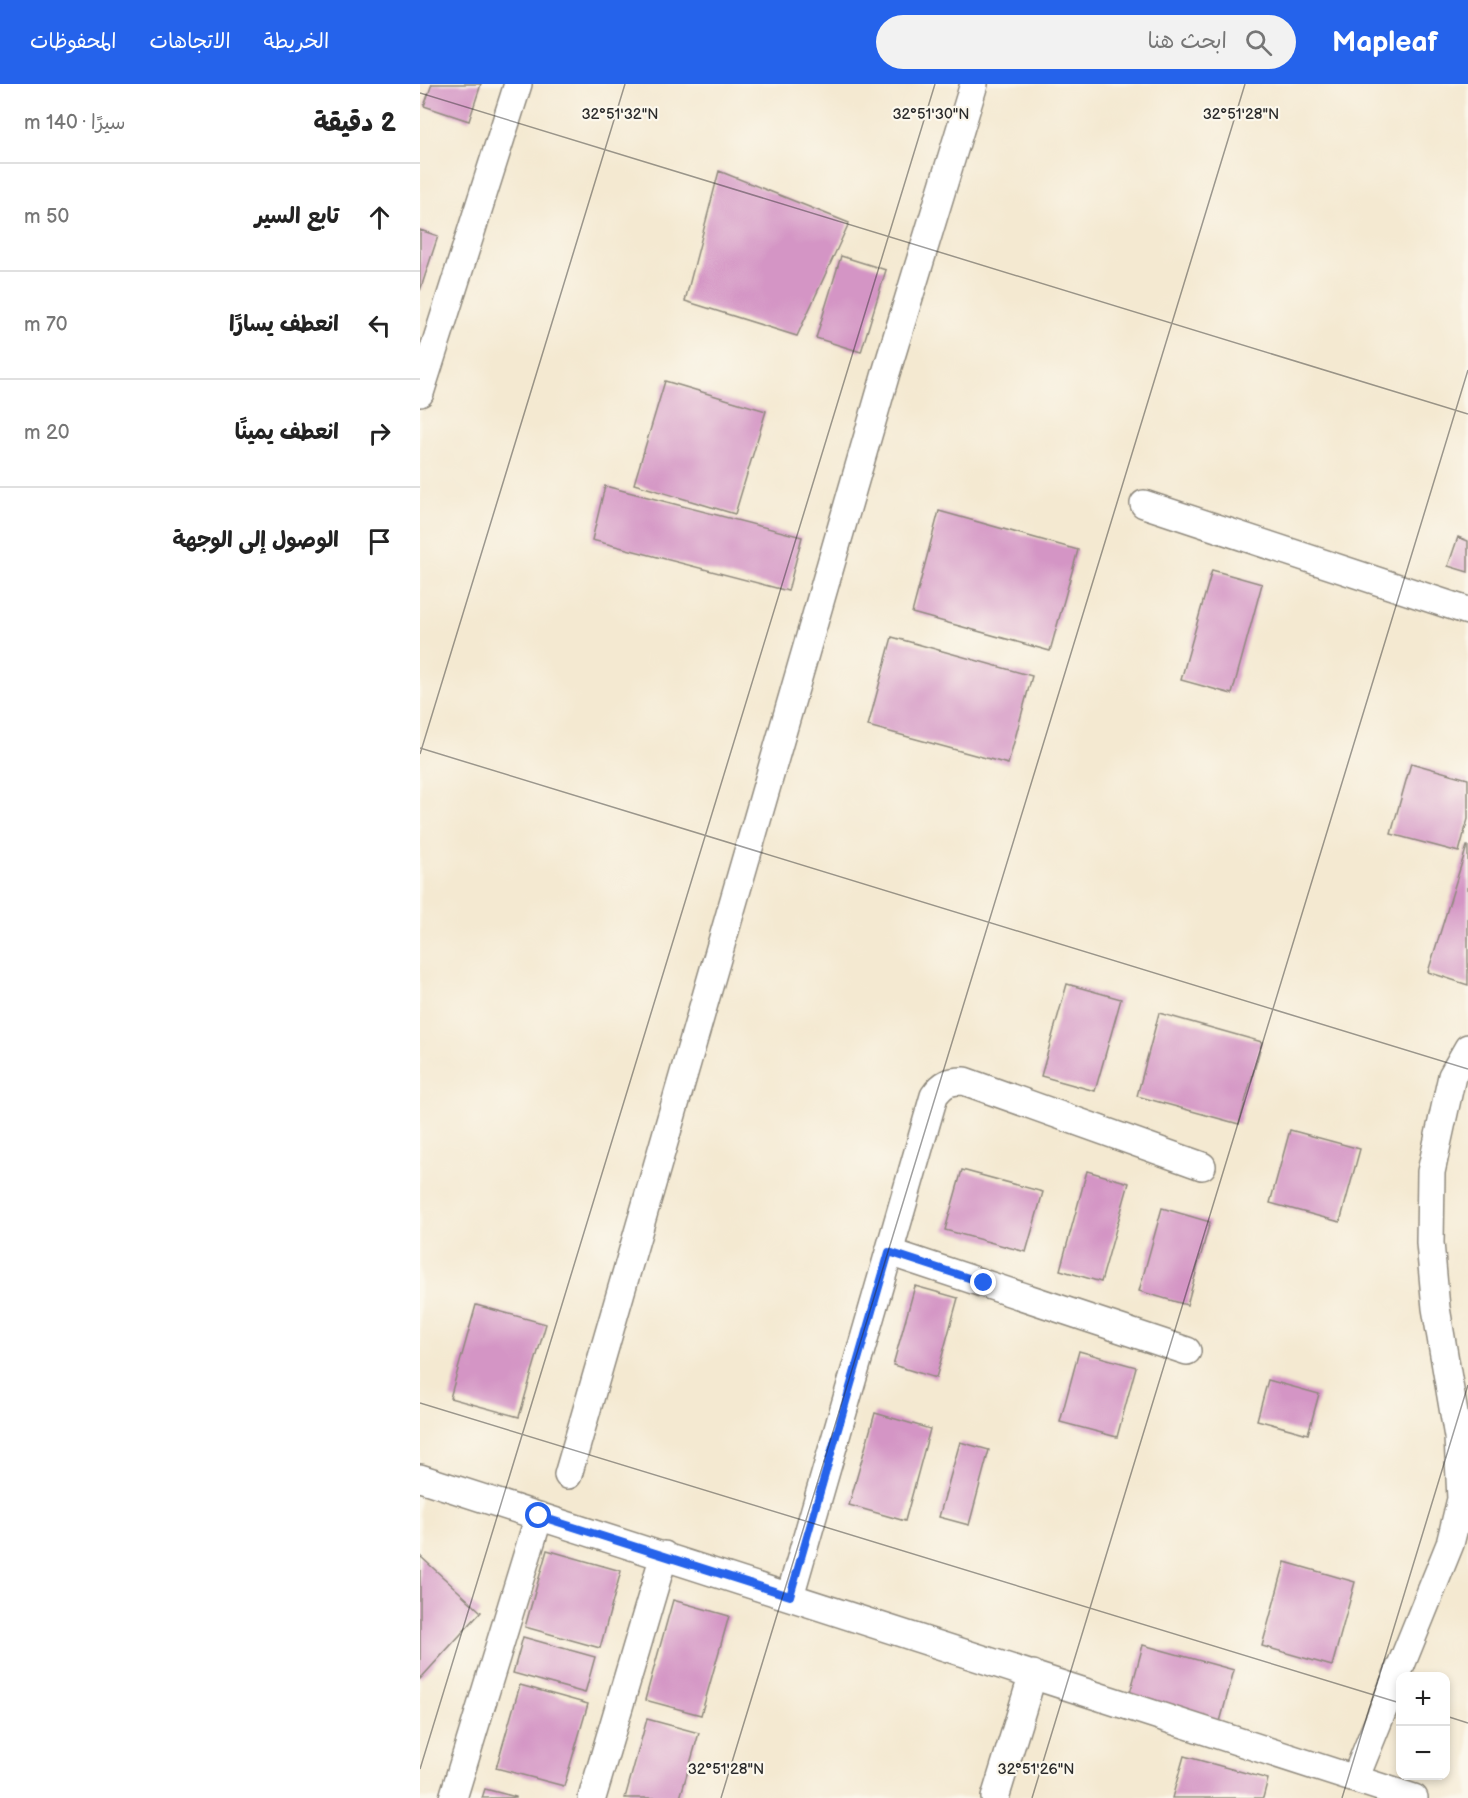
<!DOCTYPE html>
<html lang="ar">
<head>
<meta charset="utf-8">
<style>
  body { margin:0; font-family:"Balsamiq Sans","Playpen Sans Arabic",sans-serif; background:#f2f2f2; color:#222; direction:rtl }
  .controls { position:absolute; right:18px; bottom:18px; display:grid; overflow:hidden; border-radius:12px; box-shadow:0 3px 9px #0003 }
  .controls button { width:54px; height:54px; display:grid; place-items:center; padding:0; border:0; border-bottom:2px solid #e0e0e0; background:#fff; color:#222; font:30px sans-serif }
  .stop { position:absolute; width:18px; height:18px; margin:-14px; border:4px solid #2563eb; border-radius:50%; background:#fff }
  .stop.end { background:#2563eb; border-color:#fff; box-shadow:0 2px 6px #0008 }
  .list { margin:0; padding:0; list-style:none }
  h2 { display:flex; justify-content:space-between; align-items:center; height:78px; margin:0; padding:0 24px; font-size:26px }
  h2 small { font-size:20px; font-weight:400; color:#767676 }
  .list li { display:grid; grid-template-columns:39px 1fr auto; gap:18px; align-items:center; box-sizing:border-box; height:108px; padding:0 24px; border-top:2px solid #e0e0e0 }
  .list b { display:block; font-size:22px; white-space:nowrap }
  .list em { font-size:20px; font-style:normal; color:#767676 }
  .icon { flex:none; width:33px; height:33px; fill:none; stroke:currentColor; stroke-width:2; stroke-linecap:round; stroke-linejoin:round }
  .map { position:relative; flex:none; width:1048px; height:1714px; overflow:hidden; direction:ltr }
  header { display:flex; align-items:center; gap:36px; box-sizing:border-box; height:84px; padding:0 30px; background:#2563eb; color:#fff }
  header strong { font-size:28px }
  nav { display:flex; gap:33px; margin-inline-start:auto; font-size:21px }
  .search { width:420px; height:54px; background:#f2f2f2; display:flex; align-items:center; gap:15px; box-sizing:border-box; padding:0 21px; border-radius:33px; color:#767676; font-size:22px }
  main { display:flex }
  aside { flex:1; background:#fff }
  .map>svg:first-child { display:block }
  .building { fill:#d495c5 }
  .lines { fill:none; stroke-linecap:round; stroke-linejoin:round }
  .minor-casing { stroke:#908a7e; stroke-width:30 }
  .minor { stroke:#fff; stroke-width:27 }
  .route { stroke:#2563eb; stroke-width:8 }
  .ticks { fill:none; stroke:#2b2b2b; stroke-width:1.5; stroke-opacity:0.45 }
  .ticks-label { font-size:15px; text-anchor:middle; fill:#2b2b2b; stroke:#fbf7ec; stroke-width:4.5; stroke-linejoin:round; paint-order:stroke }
</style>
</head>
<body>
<header>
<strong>Mapleaf</strong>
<div class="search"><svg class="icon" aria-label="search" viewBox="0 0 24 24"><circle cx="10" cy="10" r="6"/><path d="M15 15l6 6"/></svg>ابحث هنا</div>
<nav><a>الخريطة</a><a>الاتجاهات</a><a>المحفوظات</a></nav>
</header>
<main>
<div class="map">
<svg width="1048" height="1714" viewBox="0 0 1048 1714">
  <rect width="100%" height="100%" fill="#fbf7ec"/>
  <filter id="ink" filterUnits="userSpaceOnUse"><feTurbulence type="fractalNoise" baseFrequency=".0167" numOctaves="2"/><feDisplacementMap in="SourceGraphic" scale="12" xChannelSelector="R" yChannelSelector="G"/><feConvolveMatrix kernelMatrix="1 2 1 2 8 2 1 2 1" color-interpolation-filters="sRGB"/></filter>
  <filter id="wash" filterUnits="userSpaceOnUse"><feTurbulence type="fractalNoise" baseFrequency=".008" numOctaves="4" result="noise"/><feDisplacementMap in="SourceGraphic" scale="24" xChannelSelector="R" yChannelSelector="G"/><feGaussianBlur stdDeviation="1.35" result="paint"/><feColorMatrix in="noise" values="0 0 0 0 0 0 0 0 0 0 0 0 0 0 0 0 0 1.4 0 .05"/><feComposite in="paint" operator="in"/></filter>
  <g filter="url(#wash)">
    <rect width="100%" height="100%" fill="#f4e9d1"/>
    <g id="blocks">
      <!-- building -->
      <path class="building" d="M12 0H61L49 37 4 22Z
        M299 87 429 139 377 252 265 217Z
        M0 146 18 152 0 207Z
        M421 172 466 186 441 268 396 254Z
        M245 297 346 327 315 430 214 400Z
        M185 402 382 453 368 507 172 456Z
        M519 427 658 466 630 567 492 529Z
        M1038 453 1048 457V488L1028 482Z
        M792 486 842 500 812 610 761 596Z
        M472 553 612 592 588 680 448 642Z
        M991 679 1048 695V735L1039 768 971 750Z
        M1047 762H1048V901L1008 888Z
        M647 900 701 915 675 1007 621 992Z
        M739 929 842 958 819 1040 717 1012Z
        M870 1046 940 1065 920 1138 850 1119Z
        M542 1086 623 1108 606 1168 525 1146Z
        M667 1087 709 1099 681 1198 640 1186Z
        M742 1124 790 1138 767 1221 719 1207Z
        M495 1202 538 1214 516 1294 473 1281Z
        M56 1221 126 1240 99 1333 30 1314Z
        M659 1267 716 1283 697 1353 640 1338Z
        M848 1296 899 1310 888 1350 837 1336Z
        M455 1329 510 1345 485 1437 429 1421Z
        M540 1358 569 1366 549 1441 519 1433Z
        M127 1466 201 1487 180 1564 105 1543Z
        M0 1472 61 1528 0 1595Z
        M865 1478 935 1498 912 1582 842 1562Z
        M253 1516 309 1532 281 1631 225 1616Z
        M103 1553 175 1573 165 1609 93 1589Z
        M723 1561 814 1586 800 1638 709 1613Z
        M100 1601 168 1620 144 1702 76 1684Z
        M227 1635 279 1649 260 1714H205Z
        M764 1672 848 1695 843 1714H752Z
        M65 1705 96 1713V1714H62Z"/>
    </g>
  </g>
  <g filter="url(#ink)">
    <use href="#blocks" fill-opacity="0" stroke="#908a7e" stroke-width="1.5"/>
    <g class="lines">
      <defs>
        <path id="minor" d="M0 309 98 0
          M724 420 1048 527
          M469 1168 767 1267
          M148 1391 466 289 554 0
          M0 1394 994 1714
          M370 1512 514 1012C523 999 529 997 544 997L782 1082
          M935 1695 1030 1460 1041 1415 1038 1353 1016 1224 1010 1159 1011 1088 1032 992 1048 964
          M33 1714 119 1432
          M172 1714 244 1471
          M575 1714 613 1590"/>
      </defs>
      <!-- minor casing -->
      <use href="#minor" class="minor-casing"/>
      <!-- minor -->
      <use href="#minor" class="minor"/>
    </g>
  </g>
  <g class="lines" filter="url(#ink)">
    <!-- route -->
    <path class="route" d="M119 1432 370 1512 469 1168 564 1199"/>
  </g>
  <!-- ticks -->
  <path class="ticks" d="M0 9 1048 330M0 664 1048 985M0 670 205 0M0 1319 980 1619M1026 1632 1048 1639M0 1685 515 0M301 1714 825 0M612 1714 1048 286M922 1714 1048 1301"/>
  <g class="ticks-label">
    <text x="200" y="35">32°51'32"N</text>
    <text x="511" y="35">32°51'30"N</text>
    <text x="821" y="35">32°51'28"N</text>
    <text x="306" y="1690">32°51'28"N</text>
    <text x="616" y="1690">32°51'26"N</text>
  </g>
</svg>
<div class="controls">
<button>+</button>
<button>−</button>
</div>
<div class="stop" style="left:119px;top:1432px"></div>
<div class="stop end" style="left:564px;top:1199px"></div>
</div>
<aside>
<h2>2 دقيقة<small>سيرًا · 140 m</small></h2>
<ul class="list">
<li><svg class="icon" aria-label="ahead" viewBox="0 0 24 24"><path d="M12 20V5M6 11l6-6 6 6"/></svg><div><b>تابع السير</b></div><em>50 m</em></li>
<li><svg class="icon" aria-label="left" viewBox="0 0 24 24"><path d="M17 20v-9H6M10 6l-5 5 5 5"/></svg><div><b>انعطف يسارًا</b></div><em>70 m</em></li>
<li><svg class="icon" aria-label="right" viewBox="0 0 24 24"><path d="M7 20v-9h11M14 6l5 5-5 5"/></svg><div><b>انعطف يمينًا</b></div><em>20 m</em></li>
<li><svg class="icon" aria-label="arrive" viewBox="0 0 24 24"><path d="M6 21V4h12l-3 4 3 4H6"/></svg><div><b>الوصول إلى الوجهة</b></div></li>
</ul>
</aside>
</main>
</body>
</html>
